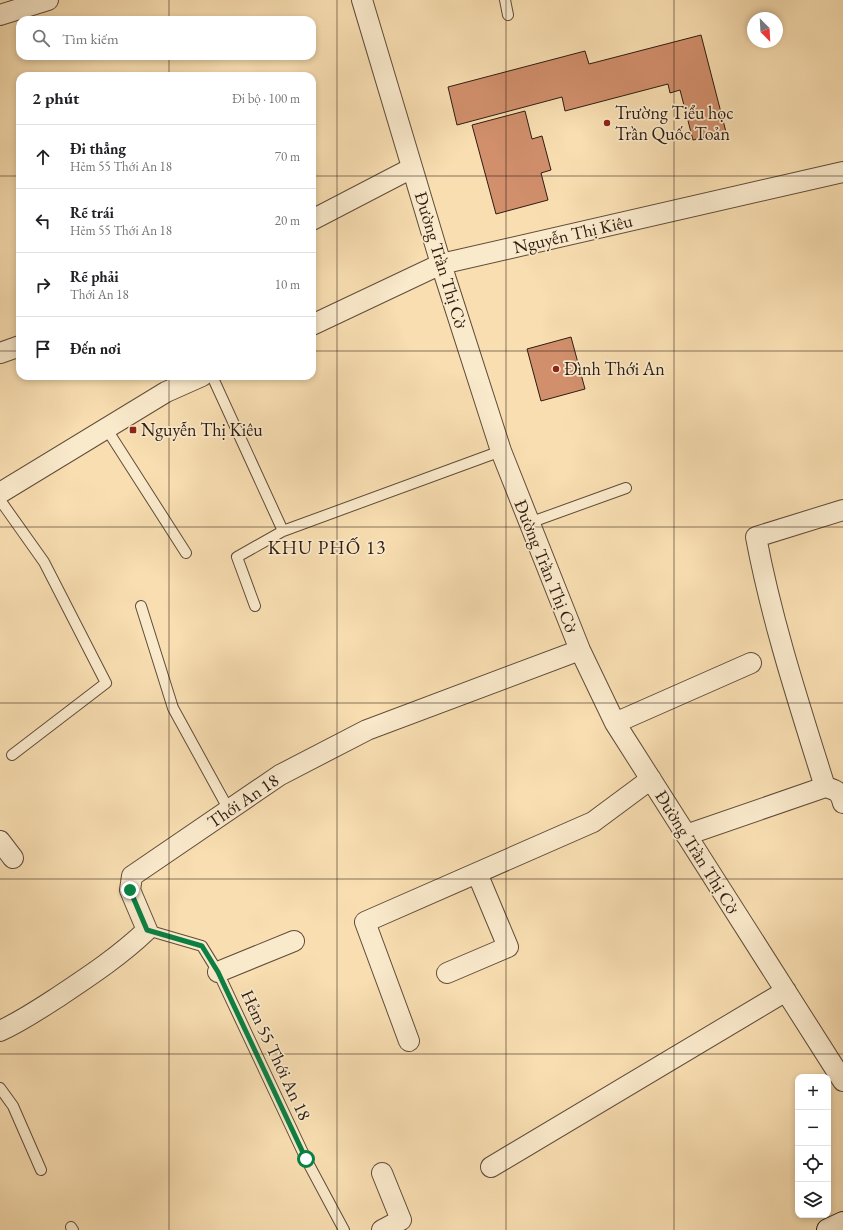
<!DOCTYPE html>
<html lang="vi">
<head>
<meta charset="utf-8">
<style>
  body { margin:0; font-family:"EB Garamond",serif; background:#f6f6f6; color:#202124 }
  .controls { position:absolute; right:12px; bottom:12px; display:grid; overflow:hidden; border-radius:8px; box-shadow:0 2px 6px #0003 }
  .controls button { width:36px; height:36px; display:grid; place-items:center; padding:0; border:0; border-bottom:1px solid #e0e0e0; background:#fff; color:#202124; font:20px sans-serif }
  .compass { position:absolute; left:747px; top:12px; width:36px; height:36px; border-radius:50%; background:#fff; box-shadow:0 2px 6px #0003; rotate:156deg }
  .stop { position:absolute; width:12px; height:12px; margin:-9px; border:3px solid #0b8043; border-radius:50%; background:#fff }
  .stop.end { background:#0b8043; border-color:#fff; box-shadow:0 1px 4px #0008 }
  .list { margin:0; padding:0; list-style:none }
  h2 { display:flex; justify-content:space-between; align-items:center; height:52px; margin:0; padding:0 16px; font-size:17px }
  h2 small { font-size:13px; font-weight:400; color:#757577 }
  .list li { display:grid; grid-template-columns:26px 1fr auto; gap:12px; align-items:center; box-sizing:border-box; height:64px; padding:0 16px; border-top:1px solid #e0e0e0 }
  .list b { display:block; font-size:15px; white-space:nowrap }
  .list p { margin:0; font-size:13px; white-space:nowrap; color:#757577 }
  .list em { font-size:13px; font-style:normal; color:#757577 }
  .icon { flex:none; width:22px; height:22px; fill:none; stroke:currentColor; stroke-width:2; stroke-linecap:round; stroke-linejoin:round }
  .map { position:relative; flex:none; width:843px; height:1230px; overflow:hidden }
  .search { position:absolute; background:#fff; box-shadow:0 2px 6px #0003; left:16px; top:16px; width:300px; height:44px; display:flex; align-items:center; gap:10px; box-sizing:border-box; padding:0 14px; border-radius:12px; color:#757577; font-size:15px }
  .panel { position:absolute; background:#fff; box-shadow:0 2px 6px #0003; left:16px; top:72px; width:300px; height:308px; border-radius:12px }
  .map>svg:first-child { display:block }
  .building { fill:#d18f6c; stroke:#2e1c12 }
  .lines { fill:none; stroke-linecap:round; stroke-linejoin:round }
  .lane-casing { stroke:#604c3a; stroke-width:12 }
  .street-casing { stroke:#604c3a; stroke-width:22 }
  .secondary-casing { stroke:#2e1c12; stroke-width:24 }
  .lane { stroke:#faeacc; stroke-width:10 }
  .street { stroke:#faeacc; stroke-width:20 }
  .secondary { stroke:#faeacc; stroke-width:22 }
  .route { stroke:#0b8043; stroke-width:5 }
  .grid { fill:none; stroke:#2e1c12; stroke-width:1; stroke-opacity:0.55 }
  .poi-dot { fill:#8f2418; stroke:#faeacc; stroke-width:1.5 }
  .labels { text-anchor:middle; stroke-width:3.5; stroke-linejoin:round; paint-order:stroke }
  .poi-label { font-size:18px; fill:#2e1c12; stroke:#faeacc; text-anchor:start }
  .street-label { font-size:18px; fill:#2e1c12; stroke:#faeacc }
  .neighbourhood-label { font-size:19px; letter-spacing:1px; fill:#2e1c12; stroke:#faeacc }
</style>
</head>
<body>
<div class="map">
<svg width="843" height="1230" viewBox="0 0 843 1230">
  <rect width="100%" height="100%" fill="#f8deb1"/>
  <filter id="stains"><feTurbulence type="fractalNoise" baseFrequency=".005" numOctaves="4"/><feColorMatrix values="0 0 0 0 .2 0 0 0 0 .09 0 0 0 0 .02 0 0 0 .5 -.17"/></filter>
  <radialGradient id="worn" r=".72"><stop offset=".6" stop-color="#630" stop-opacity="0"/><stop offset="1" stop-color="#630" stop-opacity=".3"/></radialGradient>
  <!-- building -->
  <path class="building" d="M701 35 726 132 693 140 680 90 670 93 668 84 565 111 562 97 457 125 448 87 585 51 589 64Z
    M525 111 532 139 542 136 551 170 541 173 548 200 496 214 472 125Z
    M571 337 585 389 541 401 527 349Z"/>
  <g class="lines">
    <defs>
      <path id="lane" d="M505 0 508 15
        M212 376 283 531 501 451
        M106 428 186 553
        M0 500 44 562 106 683 12 755
        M529 523 626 488
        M141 606 173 708 229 810
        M255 606 237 557 283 531
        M147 930 202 946 218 972 306 1159 344 1230
        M0 1088 13 1106 41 1170
        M71 1227 73 1230"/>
      <path id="street" d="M362 0 441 264 501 451 580 650 615 723 843 1081
        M0 15 48 0
        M312 220 412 168
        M312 325 441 264 843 172
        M0 353 20 346
        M0 493 166 392 202 376
        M615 723 751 663
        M825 787C837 790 840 792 843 803
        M686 835 825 787C799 704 772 622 756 537L843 510
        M0 841 13 858
        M218 972 294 941
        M447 973 508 947 477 873
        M0 1031C22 1021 41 1008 61 995 91 975 121 955 147 930L130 890 132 876 280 775 367 730 580 650
        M409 1041 365 922 593 822 651 779
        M491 1167 786 991
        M382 1173 401 1220 382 1230"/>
      <path id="secondary" d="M828 1230 843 1223"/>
    </defs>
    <!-- lane casing -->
    <use href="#lane" class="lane-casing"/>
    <!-- street casing -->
    <use href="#street" class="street-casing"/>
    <!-- secondary casing -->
    <use href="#secondary" class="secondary-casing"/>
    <!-- lane -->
    <use href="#lane" class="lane"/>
    <!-- street -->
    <use href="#street" class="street"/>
    <!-- secondary -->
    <use href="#secondary" class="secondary"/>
  </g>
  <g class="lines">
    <!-- route -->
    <path class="route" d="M130 890 147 930 202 946 218 972 306 1159"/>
  </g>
  <!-- grid -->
  <path class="grid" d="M169 0V20M337 0V1230M506 0V1230M674 0V1230M169 56V76M0 176H20M312 176H843M0 351H20M312 351H843M169 376V1230M0 527H843M0 703H843M0 879H843M0 1054H843"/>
  <!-- markers -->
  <g class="poi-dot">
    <circle cx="607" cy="123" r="4"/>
    <circle cx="556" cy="369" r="4"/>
    <rect x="129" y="426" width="8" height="8" rx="2"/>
  </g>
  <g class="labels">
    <!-- poi labels -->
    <g class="poi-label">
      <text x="615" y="119">Trường Tiểu học<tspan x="615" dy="21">Trần Quốc Toản</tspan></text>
      <text x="564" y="375">Đình Thới An</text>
      <text x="141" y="436">Nguyễn Thị Kiêu</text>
    </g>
    <!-- street labels -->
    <g class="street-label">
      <text transform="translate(573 234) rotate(-13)" y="6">Nguyễn Thị Kiêu</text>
      <text transform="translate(441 260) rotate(73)" y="6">Đường Trần Thị Cờ</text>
      <text transform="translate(546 566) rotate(68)" y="6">Đường Trần Thị Cờ</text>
      <text transform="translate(243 801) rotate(-34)" y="6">Thới An 18</text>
      <text transform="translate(697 852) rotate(58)" y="6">Đường Trần Thị Cờ</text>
      <text transform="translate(276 1055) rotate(65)" y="6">Hẻm 55 Thới An 18</text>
    </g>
    <!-- neighbourhood labels -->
    <g class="neighbourhood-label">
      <text x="327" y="554">KHU PHỐ 13</text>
    </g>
  </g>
  <rect width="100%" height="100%" filter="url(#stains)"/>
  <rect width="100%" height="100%" fill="url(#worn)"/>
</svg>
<div class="controls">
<button>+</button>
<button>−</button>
<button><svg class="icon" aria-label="locate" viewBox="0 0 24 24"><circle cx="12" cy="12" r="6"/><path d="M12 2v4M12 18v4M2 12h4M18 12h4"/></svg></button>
<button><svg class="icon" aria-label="layers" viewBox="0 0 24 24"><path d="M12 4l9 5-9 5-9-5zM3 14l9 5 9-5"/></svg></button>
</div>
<svg class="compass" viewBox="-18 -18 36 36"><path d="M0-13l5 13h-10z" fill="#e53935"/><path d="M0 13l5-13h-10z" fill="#757577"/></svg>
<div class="stop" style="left:306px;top:1159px"></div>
<div class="stop end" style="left:130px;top:890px"></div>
<div class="search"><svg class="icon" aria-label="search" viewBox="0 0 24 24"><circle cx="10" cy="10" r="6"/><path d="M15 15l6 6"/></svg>Tìm kiếm</div>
<section class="panel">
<h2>2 phút<small>Đi bộ · 100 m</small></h2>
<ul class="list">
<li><svg class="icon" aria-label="ahead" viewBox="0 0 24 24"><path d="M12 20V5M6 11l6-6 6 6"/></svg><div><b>Đi thẳng</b><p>Hẻm 55 Thới An 18</p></div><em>70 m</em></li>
<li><svg class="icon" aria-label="left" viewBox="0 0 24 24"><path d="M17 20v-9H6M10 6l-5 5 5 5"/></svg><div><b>Rẽ trái</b><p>Hẻm 55 Thới An 18</p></div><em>20 m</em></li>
<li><svg class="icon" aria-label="right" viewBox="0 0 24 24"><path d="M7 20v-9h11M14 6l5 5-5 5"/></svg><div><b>Rẽ phải</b><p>Thới An 18</p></div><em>10 m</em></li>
<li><svg class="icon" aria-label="arrive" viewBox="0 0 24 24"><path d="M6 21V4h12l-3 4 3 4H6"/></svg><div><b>Đến nơi</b></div></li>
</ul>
</section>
</div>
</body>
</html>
